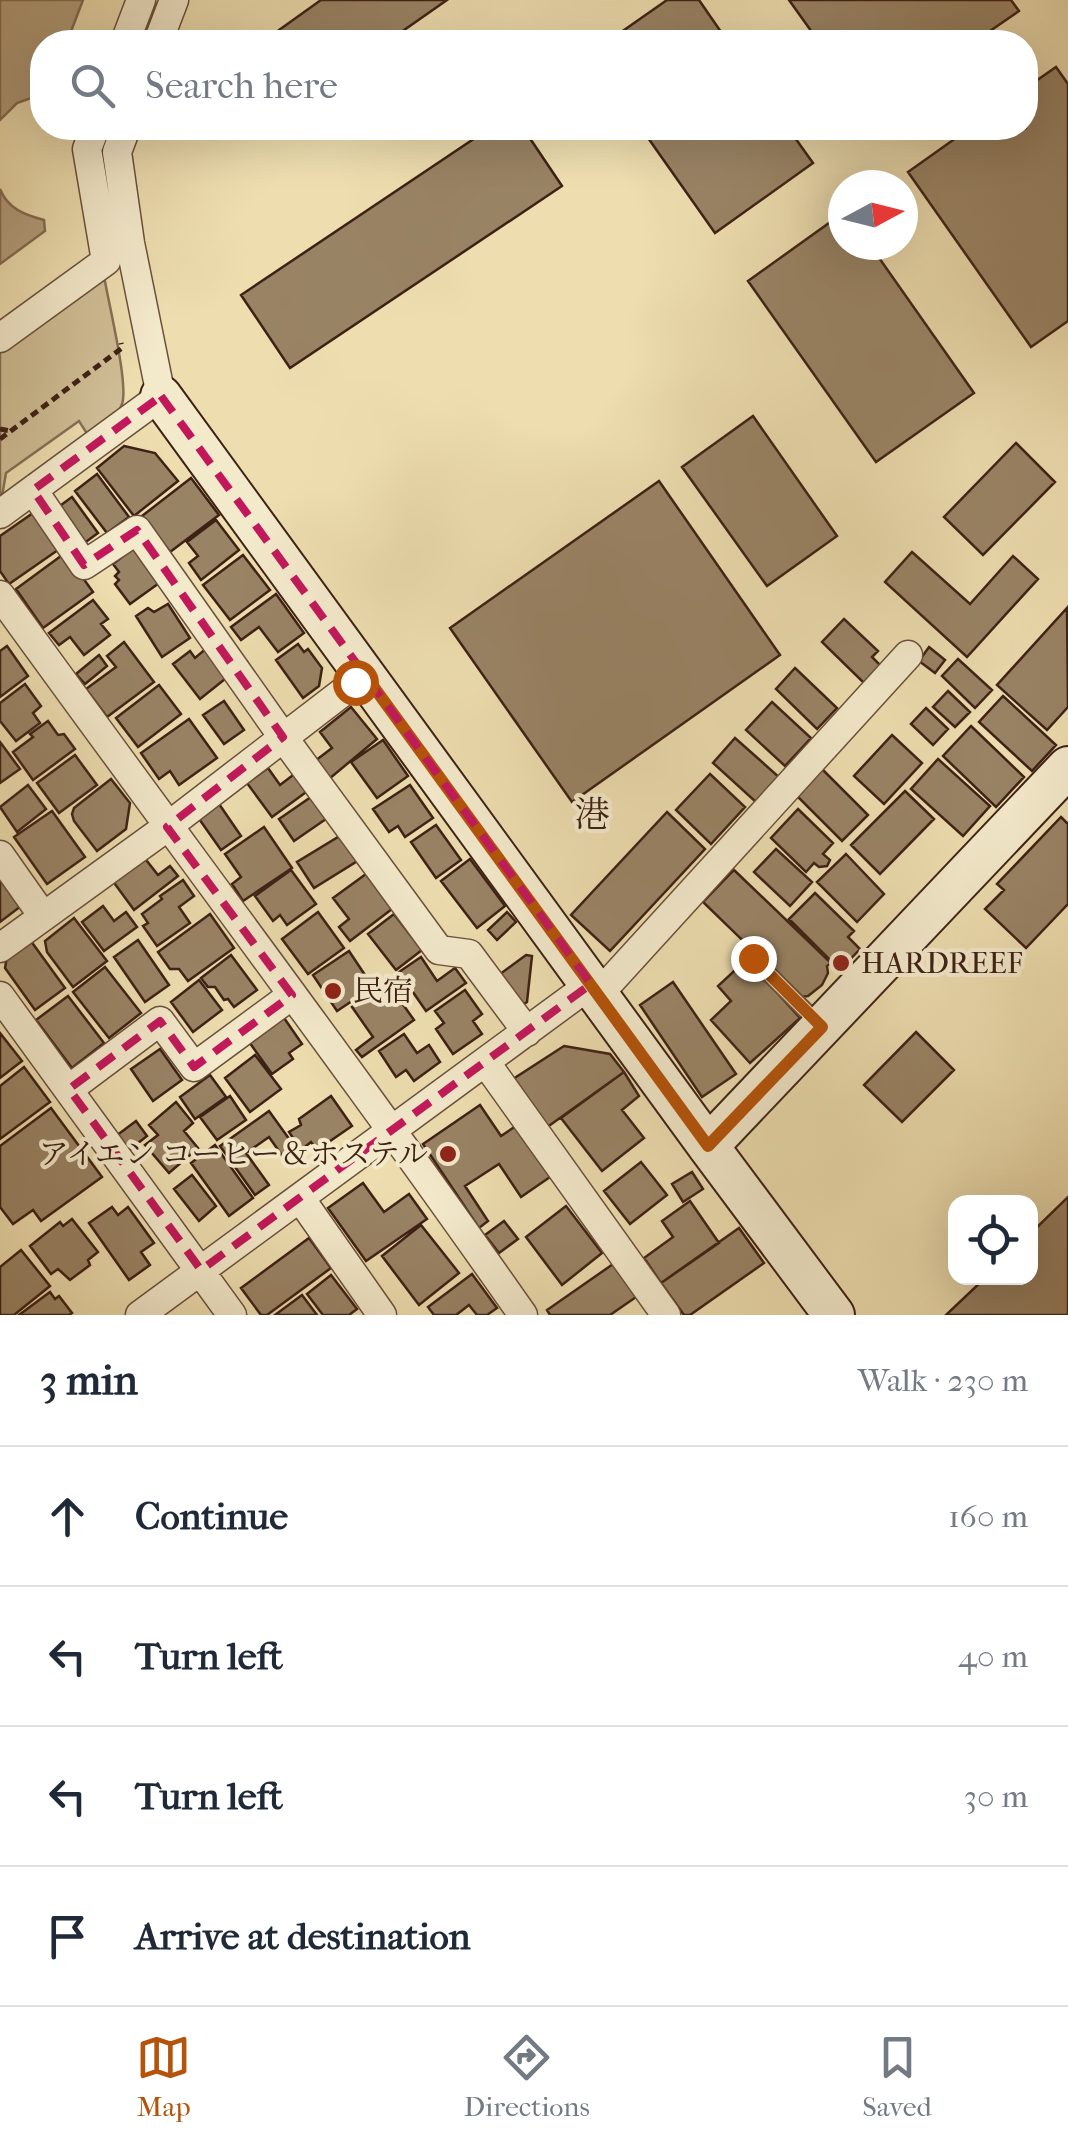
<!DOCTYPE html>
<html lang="en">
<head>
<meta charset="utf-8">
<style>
  body { margin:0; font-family:"IM FELL French Canon","Noto Serif JP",serif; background:#f2f2f3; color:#1f2937 }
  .controls { position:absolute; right:30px; bottom:30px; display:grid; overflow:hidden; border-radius:20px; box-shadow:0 10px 40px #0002 }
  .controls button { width:90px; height:90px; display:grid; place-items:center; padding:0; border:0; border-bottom:2px solid #e0e1e3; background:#fff; color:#1f2937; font:50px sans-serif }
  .compass { position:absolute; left:828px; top:170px; width:90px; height:90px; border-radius:50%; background:#fff; box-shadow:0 10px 40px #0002; rotate:83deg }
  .stop { position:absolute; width:30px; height:30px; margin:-22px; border:8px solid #b45309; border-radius:50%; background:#fff }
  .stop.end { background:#b45309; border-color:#fff; box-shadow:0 2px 10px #0008 }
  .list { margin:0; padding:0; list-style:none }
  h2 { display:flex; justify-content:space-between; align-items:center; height:130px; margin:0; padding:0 40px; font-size:42px }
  h2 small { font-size:32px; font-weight:400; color:#747a83 }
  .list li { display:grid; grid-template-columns:65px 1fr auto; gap:30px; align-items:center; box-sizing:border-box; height:140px; padding:0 40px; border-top:2px solid #e0e1e3 }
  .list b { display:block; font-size:38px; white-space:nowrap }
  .list em { font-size:32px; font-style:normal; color:#747a83 }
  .icon { flex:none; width:55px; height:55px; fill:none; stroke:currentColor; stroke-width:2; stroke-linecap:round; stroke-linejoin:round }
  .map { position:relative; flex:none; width:1068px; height:1315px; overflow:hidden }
  .search { position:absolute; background:#fff; box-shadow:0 10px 40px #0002; left:30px; right:30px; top:30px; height:110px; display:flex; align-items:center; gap:25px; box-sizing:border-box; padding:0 35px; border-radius:40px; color:#747a83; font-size:38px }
  .sheet { height:690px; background:#fff }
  nav { display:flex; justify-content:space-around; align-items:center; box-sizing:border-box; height:140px; border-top:2px solid #e0e1e3; background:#fff; font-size:28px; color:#747a83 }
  nav a { display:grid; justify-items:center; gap:5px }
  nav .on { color:#b45309 }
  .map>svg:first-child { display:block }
  .green { fill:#cfbd95; stroke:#866f55; stroke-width:2.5 }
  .water { fill:#b29d7b; stroke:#846b52; stroke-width:2.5 }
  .building { fill:#998365; stroke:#3e2115; stroke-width:2.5 }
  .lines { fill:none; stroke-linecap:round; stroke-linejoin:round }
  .lane-casing { stroke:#6a503c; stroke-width:18 }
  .street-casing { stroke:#6a503c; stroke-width:31 }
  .secondary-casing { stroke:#3e2115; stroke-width:44 }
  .path { stroke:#3e2115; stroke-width:5; stroke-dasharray:8 5; stroke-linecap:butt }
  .lane { stroke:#f3e9cb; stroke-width:14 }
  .street { stroke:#f3e9cb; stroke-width:28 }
  .secondary { stroke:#f3e9cb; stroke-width:40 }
  .route { stroke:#b45309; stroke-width:12 }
  .marked { fill:none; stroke:#c2185b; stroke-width:8; stroke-dasharray:20 12; stroke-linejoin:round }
  .poi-dot { fill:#8f2418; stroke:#f3e9cb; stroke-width:4 }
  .labels { text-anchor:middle; stroke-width:8; stroke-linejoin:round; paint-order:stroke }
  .poi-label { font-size:30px; fill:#3e2115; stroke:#f3e9cb; text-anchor:start }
  .quarter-label { font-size:35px; fill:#3e2115; stroke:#f3e9cb }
</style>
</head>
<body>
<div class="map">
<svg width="1068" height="1315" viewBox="0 0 1068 1315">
  <rect width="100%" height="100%" fill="#edddaf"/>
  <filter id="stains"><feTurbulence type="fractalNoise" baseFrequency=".002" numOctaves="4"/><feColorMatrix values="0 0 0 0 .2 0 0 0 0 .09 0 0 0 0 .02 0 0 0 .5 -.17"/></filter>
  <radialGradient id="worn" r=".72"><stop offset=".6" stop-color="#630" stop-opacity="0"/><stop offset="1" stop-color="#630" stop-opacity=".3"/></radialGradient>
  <!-- green -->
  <path class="green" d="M104 276C108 301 129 385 122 404 117 418 102 431 91 440L79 421 6 473 0 508V352Z"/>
  <!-- water -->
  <path class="water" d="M0 0H83L67 42H42V94L17 103 0 120Z
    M0 189C8 209 25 215 44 220L45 231 0 264Z"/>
  <!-- building -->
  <path class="building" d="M321 0H447L387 42H288L279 30Z
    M667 0H699L728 42H607Z
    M789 0H1011L1019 11 974 42H819Z
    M1056 67 1068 84V321L1031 347 908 172 970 128H1026V88Z
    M490 128H523L562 186 290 368 241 295Z
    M641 128H788L813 163 715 233Z
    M843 213V245H870L974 393 876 462 748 281Z
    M753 416 837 536 767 586 682 467Z
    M1016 443 1055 482 983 555 944 517Z
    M124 446 155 453 178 481 134 516 97 468Z
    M97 474 129 517 107 533 75 491Z
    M191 478 219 515 170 552 142 516Z
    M659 481 780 655 572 802 450 628Z
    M72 497 98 533 83 544 57 508Z
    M33 513 58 550 9 584 0 571V536Z
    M216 520 239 550 201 580 189 563 198 556 187 542Z
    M136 546 162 581 130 604 115 584 119 580 115 576 119 572 113 564Z
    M912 552 970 604 1013 556 1038 579 967 657 885 582Z
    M65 553 93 592 43 628 16 589Z
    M243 555 270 590 230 620 203 585Z
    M276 594 304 633 278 652 259 627 241 640 231 627Z
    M93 600 108 619 101 624 110 635 84 655 70 637 59 645 49 633Z
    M168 604 190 638 162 657 136 616 148 608 154 612Z
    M1067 608 1068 707 1047 730 997 685Z
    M844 619 878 651 872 657 882 667 865 684 822 642Z
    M124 642 154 682 107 717 86 689 116 667 107 656Z
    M298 644 304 652 308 649 322 668 319 686 303 698 276 660Z
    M7 646 28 676 0 697V651Z
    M208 647 230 675 200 699 173 664 190 651 195 658Z
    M929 647 945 660 935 673 919 661Z
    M99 655 107 666 85 684 76 674Z
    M958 659 992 690 975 708 942 676Z
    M795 668 837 708 817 729 776 689Z
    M25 684 41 706 33 713 40 723 16 741 0 721V703Z
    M159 685 181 714 138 747 116 718Z
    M948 691 970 712 955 727 933 707Z
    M1003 696 1056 745 1032 771 979 722Z
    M224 701 244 730 224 744 203 715Z
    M772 702 811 738 785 766 746 730Z
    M351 707 377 739 329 779 315 761 332 748 320 732Z
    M926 708 948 729 933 745 911 724Z
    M189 719 217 758 179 785 170 771 159 779 141 753Z
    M48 721 58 735 64 734 75 749 33 780 13 752 33 737 30 734Z
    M971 726 1024 777 996 807 943 756Z
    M892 735 922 763 884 804 854 776Z
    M735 738 780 778 757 803 713 763Z
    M383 740 408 776 377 798 351 762Z
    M0 742 20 769 0 783Z
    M75 755 97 785 59 813 37 783Z
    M938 759 990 806 963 836 911 789Z
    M268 768 280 785 297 772 309 790 272 817 247 783Z
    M822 769 868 815 842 841 796 795Z
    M710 774 745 807 711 844 676 810Z
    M111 779 130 803 126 829 97 851 74 821 72 814 74 808Z
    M28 785 46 809 17 832 0 807Z
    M410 785 433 818 405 837 398 826 389 832 373 809Z
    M905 791 934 819 880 874 851 845Z
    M311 797 326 819 294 841 279 819Z
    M217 801 241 836 221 850 197 816Z
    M798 809 833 843 823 854 830 860 827 866 819 867 814 863 806 872 771 838Z
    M52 811 85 857 47 884 14 837Z
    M667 812 705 849 610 951 571 915Z
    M1061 817 1068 824V904L1026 948 985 909 1004 890 997 884Z
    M436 825 461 860 436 878 411 842Z
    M264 827 292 868 243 901 232 884 241 877 225 854Z
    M343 834 359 860 314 888 297 862Z
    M776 849 812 882 790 906 754 872Z
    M846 854 884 894 857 922 817 882Z
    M143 856 158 875 170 866 178 876 134 910 112 880Z
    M470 859 505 906 477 928 441 881Z
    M291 870 316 904 287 925 280 915 273 921 255 896Z
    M734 870 831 963 827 966 828 973 822 985 808 996 801 997 703 902Z
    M0 871 25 903 0 922Z
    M366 874 392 909 350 941 339 927 349 919 333 898Z
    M183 880 194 896 179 907 190 923 157 946 143 926 148 923 142 914 162 899 160 896Z
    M815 893 854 931 848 937 860 949 840 970 789 919Z
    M103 906 114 921 126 912 137 927 104 951 82 922Z
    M318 912 344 948 308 974 282 939Z
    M507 912 516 922 497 940 488 930Z
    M210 914 234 948 188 981 179 969H170L158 952Z
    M394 914 422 950 396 970 368 934Z
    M74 918 107 961 73 987 47 952 45 941Z
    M28 937 65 988 35 1010 5 968 8 951Z
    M138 940 169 985 145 1002 114 957Z
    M349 951 373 987 337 1011 313 975Z
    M231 955 257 990 234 1007 228 999 224 1000 215 987H208L201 978Z
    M526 955 532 956 527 1002 518 1008 496 977Z
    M421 957 437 981 455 968 466 983 426 1011 399 972Z
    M747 959 800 1018 750 1063 711 1020 731 1001 718 986Z
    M105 967 141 1013 109 1038 73 992Z
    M199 980 222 1010 193 1032 171 1002Z
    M673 982 736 1074 702 1097 640 1005Z
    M376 990 386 1004 397 996 414 1020 362 1057 356 1050 373 1037 352 1007Z
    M465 990 482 1014 473 1021 482 1034 453 1054 436 1029 444 1023 435 1011Z
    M68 996 104 1043 72 1068 36 1020Z
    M282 1015 302 1044 289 1053 293 1059 272 1074 247 1039Z
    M916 1032 954 1070 902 1122 864 1085Z
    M0 1033 22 1061 0 1078Z
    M404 1034 417 1053 429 1045 440 1062 414 1081 406 1070 396 1077 379 1051Z
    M564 1046 610 1054 624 1072 539 1133 507 1083Z
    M160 1049 182 1080 153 1101 131 1069Z
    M255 1055 281 1089 250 1112 225 1078Z
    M24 1067 50 1102 0 1139V1086Z
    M624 1072 639 1096 622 1110 644 1138 602 1171 561 1118Z
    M210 1075 226 1097 195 1119 180 1097Z
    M230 1096 246 1120 217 1140 200 1117Z
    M331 1096 352 1126 317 1150 311 1142 301 1150 289 1132 301 1125 299 1119Z
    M176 1102 193 1123 184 1131 198 1148 169 1173 145 1145 158 1135 149 1125Z
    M480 1105 501 1136 519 1124 553 1175 521 1197 499 1164 465 1186 488 1221 479 1228 423 1144Z
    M51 1108 102 1177 41 1221 33 1210 13 1224 0 1207V1146Z
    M269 1111 300 1154 288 1164 269 1137 246 1153 269 1185 255 1195 220 1146Z
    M136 1121 147 1136 128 1151 116 1136Z
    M215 1145 253 1198 229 1216 191 1163Z
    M641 1162 667 1195 630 1224 604 1191Z
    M692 1172 703 1189 683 1202 672 1184Z
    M192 1175 216 1206 199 1221 174 1189Z
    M363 1183 384 1212 409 1194 427 1219 366 1261 328 1208Z
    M1068 1197V1315H946L985 1278H1030V1234Z
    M690 1201 719 1243 661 1283 644 1258 673 1237 662 1221Z
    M566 1206 602 1253 562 1285 526 1237Z
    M112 1207 118 1215 128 1207 154 1243 141 1252 150 1265 129 1280 89 1223Z
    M72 1219 98 1252 88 1260 90 1265 70 1280 58 1269 51 1274 30 1246 60 1222 63 1226Z
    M504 1221 518 1239 499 1253 485 1235Z
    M421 1225 459 1273 419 1305 382 1256Z
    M739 1228 764 1263 690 1315H684L661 1283Z
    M309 1238 331 1268 267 1315H261L241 1288Z
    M21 1250 50 1286 14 1315H0V1267Z
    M616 1262 639 1295 610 1315H550L547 1310Z
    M472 1274 497 1308 487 1315H477L469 1305 456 1315H434L428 1307Z
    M331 1275 357 1309 349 1315H323L307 1294Z
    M50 1292 55 1299 59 1296 72 1313 69 1315H19Z
    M302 1295 317 1315H275Z"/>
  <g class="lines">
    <defs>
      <path id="lane" d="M753 958 820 1025"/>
      <path id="street" d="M125 42 141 0
        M158 42 174 0
        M0 338 106 261 87 149 95 128
        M33 490 84 565 137 530 283 737 439 950 469 954 527 1032
        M0 514 161 396 130 243 117 152 126 128
        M0 595C174 836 353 1072 523 1315
        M0 855 43 916
        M0 948 167 827 365 675
        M0 996 232 1315
        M486 1063 666 1315
        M69 1089 160 1021 194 1067 292 995
        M300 1198 382 1315
        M140 1315 591 984H608L908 655"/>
      <path id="secondary" d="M161 396 708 1146 834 1315
        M708 1146 1068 767"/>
    </defs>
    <!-- lane casing -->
    <use href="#lane" class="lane-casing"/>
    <!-- street casing -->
    <use href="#street" class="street-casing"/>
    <!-- secondary casing -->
    <use href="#secondary" class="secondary-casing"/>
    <!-- path -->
    <path class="path" d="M0 429 10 431
      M0 439 122 348 121 343"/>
    <!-- lane -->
    <use href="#lane" class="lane"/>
    <!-- street -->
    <use href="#street" class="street"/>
    <!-- secondary -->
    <use href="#secondary" class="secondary"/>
  </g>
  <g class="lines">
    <!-- route -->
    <path class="route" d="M355 682 365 675 708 1146 822 1027 753 958"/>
  </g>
  <!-- marked area -->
  <path class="marked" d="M161 396 591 984 201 1270 69 1089 160 1021 194 1067 292 995 167 827 283 737 137 530 84 565 33 490Z"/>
  <!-- markers -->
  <g class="poi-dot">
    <circle cx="841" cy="963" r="10"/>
    <circle cx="333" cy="991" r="10"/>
    <circle cx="448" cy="1154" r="10"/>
  </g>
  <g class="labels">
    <!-- poi labels -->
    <g class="poi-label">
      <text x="861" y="973">HARDREEF</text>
      <text x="353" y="1001">民宿</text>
      <text x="428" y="1164" text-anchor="end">アイエン コーヒー＆ホステル</text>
    </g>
    <!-- quarter labels -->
    <g class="quarter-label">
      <text x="592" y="826">港</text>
    </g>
  </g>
  <rect width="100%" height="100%" filter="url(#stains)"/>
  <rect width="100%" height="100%" fill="url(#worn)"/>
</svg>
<div class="controls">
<button><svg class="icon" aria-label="locate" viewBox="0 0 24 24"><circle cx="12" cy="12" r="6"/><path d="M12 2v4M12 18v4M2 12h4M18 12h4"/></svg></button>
</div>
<svg class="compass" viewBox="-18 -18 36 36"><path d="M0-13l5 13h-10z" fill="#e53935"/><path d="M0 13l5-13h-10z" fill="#747a83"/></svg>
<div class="stop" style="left:355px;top:682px"></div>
<div class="stop end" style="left:753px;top:958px"></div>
<div class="search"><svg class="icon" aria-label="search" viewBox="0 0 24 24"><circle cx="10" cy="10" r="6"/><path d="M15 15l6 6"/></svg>Search here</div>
</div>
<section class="sheet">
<h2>3 min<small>Walk · 230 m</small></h2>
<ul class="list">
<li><svg class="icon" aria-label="ahead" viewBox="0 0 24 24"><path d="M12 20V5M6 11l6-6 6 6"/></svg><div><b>Continue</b></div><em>160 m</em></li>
<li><svg class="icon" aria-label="left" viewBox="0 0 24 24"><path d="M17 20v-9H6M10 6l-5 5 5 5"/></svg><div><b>Turn left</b></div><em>40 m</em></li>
<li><svg class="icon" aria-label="left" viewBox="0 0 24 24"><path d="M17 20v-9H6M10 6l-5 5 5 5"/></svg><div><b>Turn left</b></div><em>30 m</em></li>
<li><svg class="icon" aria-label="arrive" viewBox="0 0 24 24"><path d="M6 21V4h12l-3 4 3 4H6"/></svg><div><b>Arrive at destination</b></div></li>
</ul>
</section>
<nav>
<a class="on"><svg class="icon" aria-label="map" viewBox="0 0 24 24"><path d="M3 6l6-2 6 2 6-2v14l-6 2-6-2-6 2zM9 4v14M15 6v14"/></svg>Map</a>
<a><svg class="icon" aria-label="directions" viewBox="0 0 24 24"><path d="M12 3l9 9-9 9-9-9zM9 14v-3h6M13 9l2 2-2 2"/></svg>Directions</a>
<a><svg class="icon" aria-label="saved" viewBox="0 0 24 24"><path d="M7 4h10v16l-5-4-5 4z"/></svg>Saved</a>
</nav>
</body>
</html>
